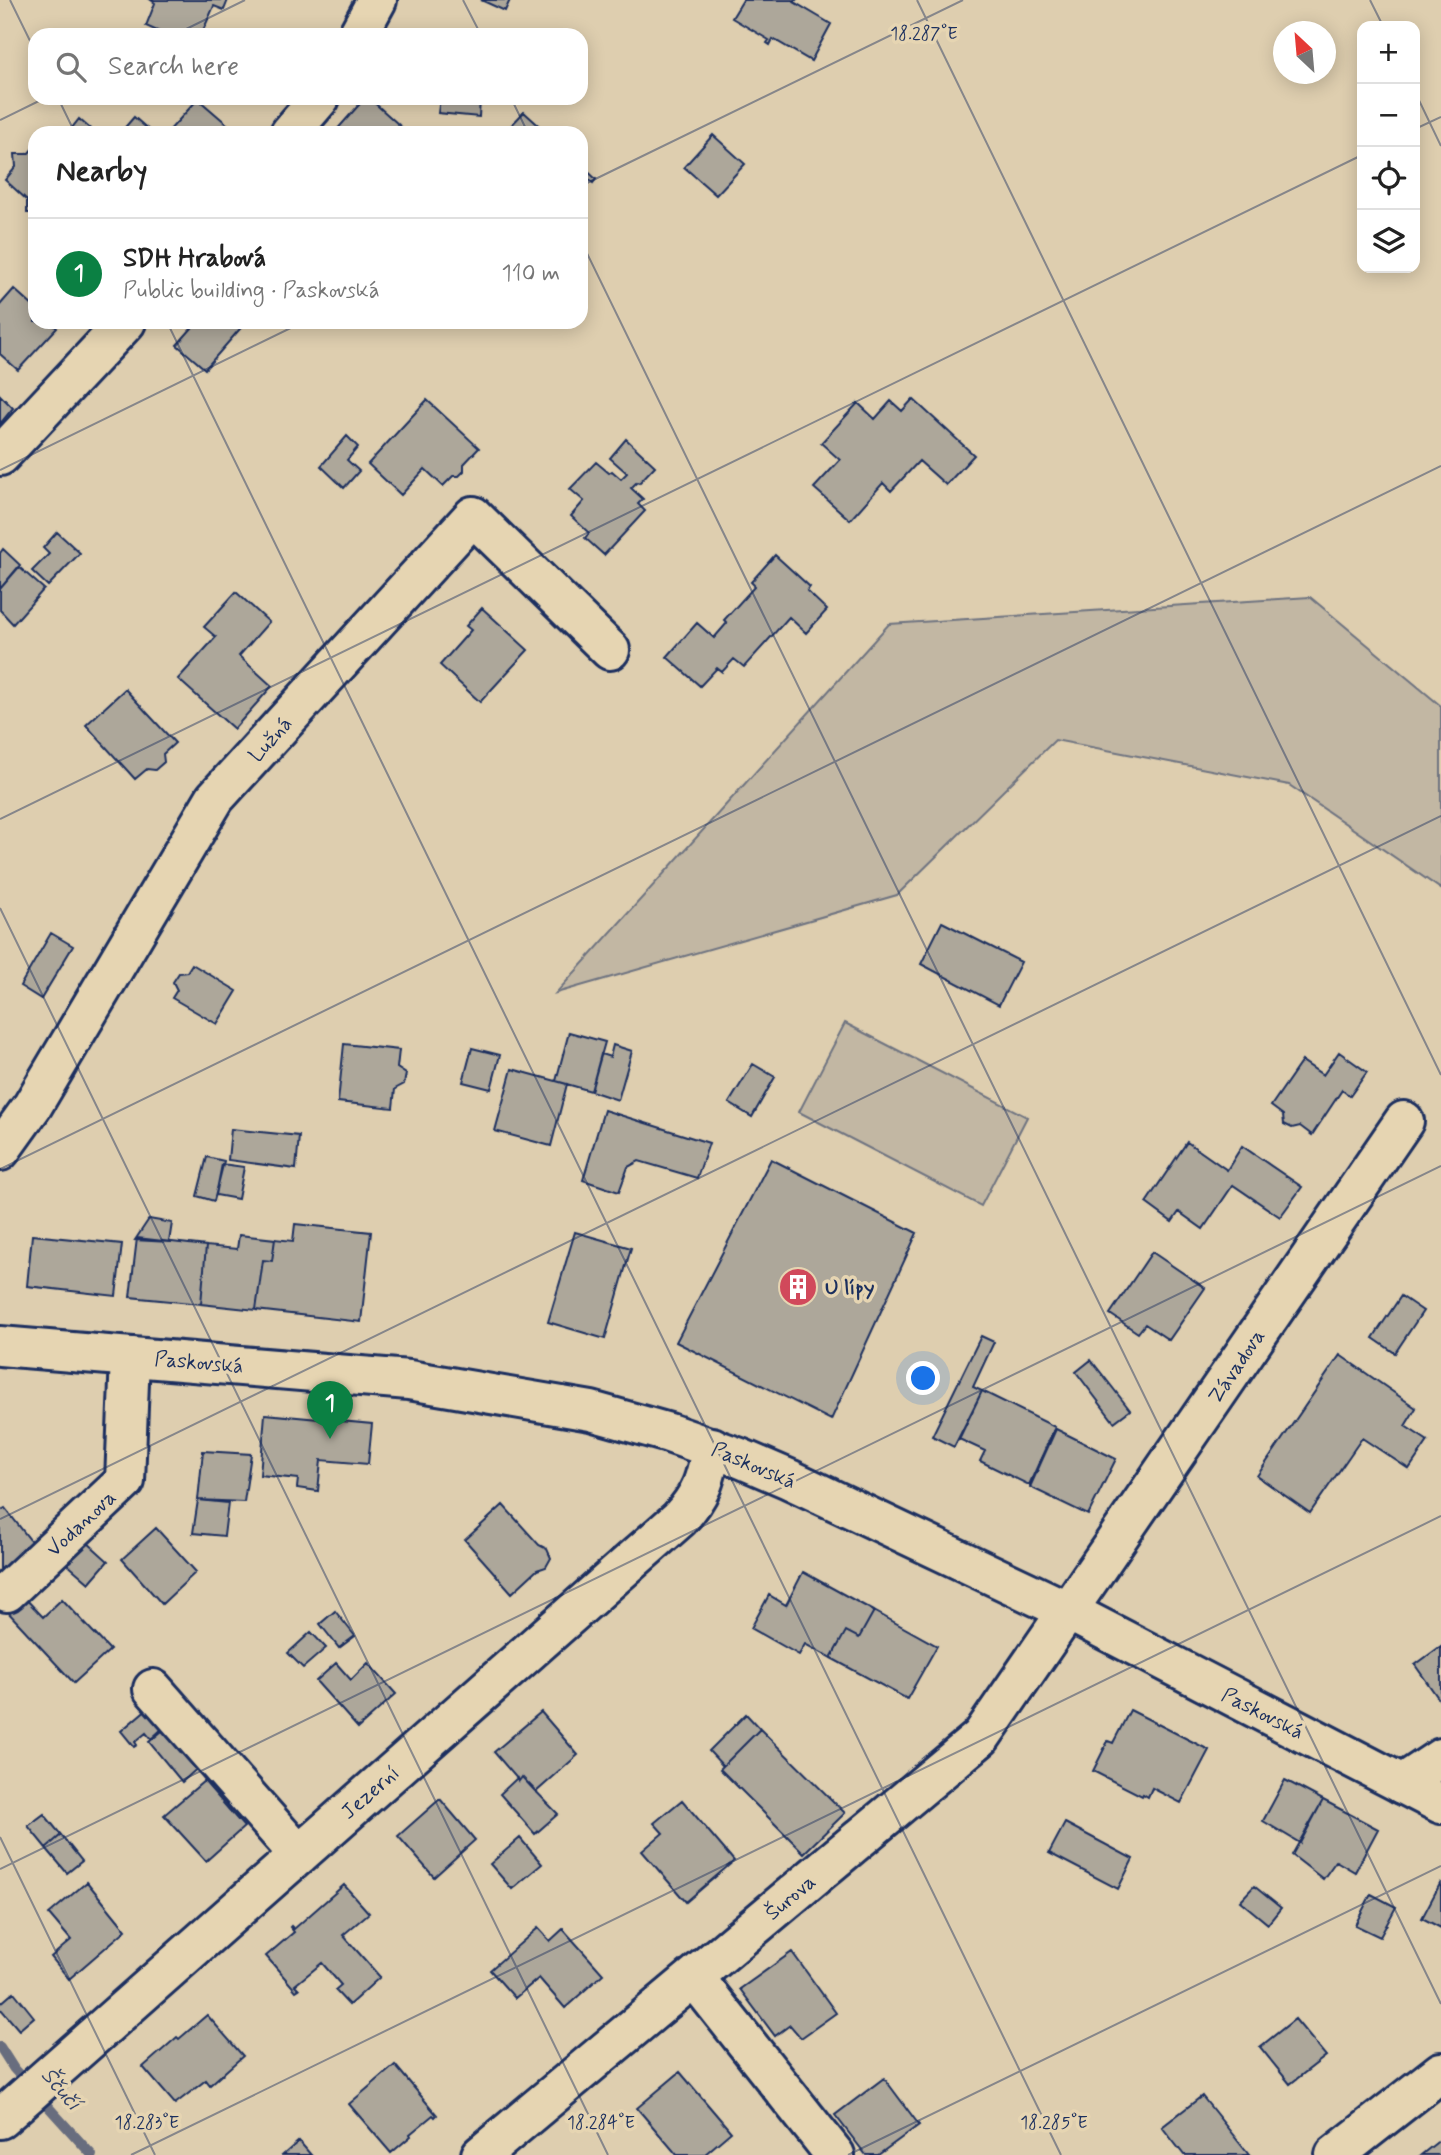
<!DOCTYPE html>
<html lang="en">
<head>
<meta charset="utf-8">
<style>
  body { margin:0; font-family:Mynerve,sans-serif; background:#f2f2f2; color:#222 }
  .controls { position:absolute; right:21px; top:21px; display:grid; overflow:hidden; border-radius:14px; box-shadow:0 4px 18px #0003 }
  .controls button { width:63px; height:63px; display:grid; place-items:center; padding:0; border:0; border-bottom:2px solid #e0e0e0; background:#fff; color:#222; font:35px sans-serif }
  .compass { position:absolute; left:1273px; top:21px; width:63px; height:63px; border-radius:50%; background:#fff; box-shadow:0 4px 18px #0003; rotate:334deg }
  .you { position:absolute; left:924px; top:1379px; width:24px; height:24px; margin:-18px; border:5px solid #fff; border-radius:50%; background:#1a73e8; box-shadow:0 0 0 10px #1a73e833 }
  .badge { display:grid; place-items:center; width:46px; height:46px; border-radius:50%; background:#0b8043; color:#fff; font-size:23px; font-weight:700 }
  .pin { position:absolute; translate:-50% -58px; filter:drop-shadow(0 2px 4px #0008) }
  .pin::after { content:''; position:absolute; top:37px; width:24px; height:21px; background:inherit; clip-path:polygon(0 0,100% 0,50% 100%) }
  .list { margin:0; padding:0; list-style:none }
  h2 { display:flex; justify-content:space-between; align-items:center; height:91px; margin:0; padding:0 28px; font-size:30px }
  h2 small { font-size:23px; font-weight:400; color:#767676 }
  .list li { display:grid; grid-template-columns:46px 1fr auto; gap:21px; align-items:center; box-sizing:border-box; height:112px; padding:0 28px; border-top:2px solid #e0e0e0 }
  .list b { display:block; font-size:26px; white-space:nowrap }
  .list p { margin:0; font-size:23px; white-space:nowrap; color:#767676 }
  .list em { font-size:23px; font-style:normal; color:#767676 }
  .icon { flex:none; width:38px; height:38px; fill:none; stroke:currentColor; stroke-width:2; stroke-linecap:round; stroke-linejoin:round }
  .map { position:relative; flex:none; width:1441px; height:2155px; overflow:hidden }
  .search { position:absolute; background:#fff; box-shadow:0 4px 18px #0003; left:28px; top:28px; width:560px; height:77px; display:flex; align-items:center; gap:18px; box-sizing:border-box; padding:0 24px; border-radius:21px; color:#767676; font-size:26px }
  .panel { position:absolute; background:#fff; box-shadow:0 4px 18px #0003; left:28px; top:126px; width:560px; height:203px; border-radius:21px }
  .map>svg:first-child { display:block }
  .green { fill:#c2b7a3; stroke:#6e7380; stroke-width:2 }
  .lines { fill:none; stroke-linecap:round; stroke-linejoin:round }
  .stream { stroke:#686d7e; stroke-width:10 }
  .building { fill:#ada79a; stroke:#1b2f5e; stroke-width:2 }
  .street-casing { stroke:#1b2f5e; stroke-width:44 }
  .secondary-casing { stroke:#1b2f5e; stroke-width:44 }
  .street { stroke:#e6d5b2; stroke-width:38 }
  .secondary { stroke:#e6d5b2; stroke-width:38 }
  .ticks { fill:none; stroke:#1b2f5e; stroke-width:2; stroke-opacity:0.45 }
  .labels { text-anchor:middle; stroke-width:7; stroke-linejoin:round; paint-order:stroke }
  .street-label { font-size:21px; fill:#1b2f5e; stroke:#e6d5b2 }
  .poi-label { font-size:21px; font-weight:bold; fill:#1b2f5e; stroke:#e6d5b2; text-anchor:start }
  .water-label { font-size:23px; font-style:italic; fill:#354469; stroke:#e6d5b2 }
  .ticks-label { font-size:18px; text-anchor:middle; fill:#1b2f5e; stroke:#e6d5b2; stroke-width:7; stroke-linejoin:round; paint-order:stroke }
</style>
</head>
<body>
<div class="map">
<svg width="1441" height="2155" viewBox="0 0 1441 2155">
  <rect width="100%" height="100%" fill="#deceaf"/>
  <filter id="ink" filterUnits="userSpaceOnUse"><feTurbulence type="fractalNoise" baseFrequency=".0143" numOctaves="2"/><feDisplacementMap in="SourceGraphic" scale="14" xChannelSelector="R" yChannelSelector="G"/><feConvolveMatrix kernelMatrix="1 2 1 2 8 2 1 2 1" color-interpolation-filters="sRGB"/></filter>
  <g filter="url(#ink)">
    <!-- green -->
    <path class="green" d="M1310 597 1441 706V889L1289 785 1055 740 897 895 556 993 889 624Z
      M845 1023 1027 1117 981 1206 799 1112Z"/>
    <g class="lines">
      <!-- stream -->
      <path class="stream" d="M0 2047 14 2069 92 2155"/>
    </g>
    <!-- building -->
    <path class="building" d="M228 0 224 10 214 6 201 35H166L146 26 155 3 151 0Z
      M481 0H510L505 11Z
      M743 0H796L794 2 831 24 811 61 773 39 770 45 767 43 769 40 732 18Z
      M365 98H369L408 133H334Z
      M440 98H480L479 117 438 113Z
      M198 99 234 130 231 133H167Z
      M524 112 547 133H504Z
      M134 117 150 131 148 133H120Z
      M79 119 95 133H68Z
      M713 135 745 164 716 195 684 167Z
      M35 146V213H27V200L5 180 16 167 15 154H28Z
      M581 165 596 179 593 183 586 177 581 182Z
      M14 289 35 308V322H51L57 328 18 370 0 354V305Z
      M185 322H246L205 369 177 345 192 328Z
      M0 395 13 408 0 424Z
      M913 399 974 455 946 485 919 461 891 491 883 483 850 520 814 488 840 460 821 443 858 403 875 419 891 401 902 411Z
      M427 400 479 448 464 464V471L459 476H453L443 486 425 469 401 495 368 464Z
      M347 436 358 447 347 460 359 471 344 488 321 466Z
      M626 439 655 466 639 483 637 482 631 488 643 499 638 504 645 511 604 555 585 538 589 533 571 516 584 501 570 489 596 462 609 473 612 471 621 479 627 473 610 458Z
      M57 532 80 553 48 586 32 571 49 554 43 548Z
      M3 549 20 565 0 589V553Z
      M775 555 810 587 807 591 827 610 806 633 789 617 744 667 734 659 722 672 717 668 700 686 667 657 697 623 714 638 727 623 724 620 755 586 751 582Z
      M19 567 44 589 13 624 0 610V589Z
      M236 592 269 622 239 656 272 686 234 729 178 679 216 637 204 627Z
      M482 608 528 650 480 702 440 665 471 630 466 626Z
      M125 689 175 743 163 754 164 762 155 770 147 769 135 779 86 725Z
      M942 922 1021 962 999 1005 921 964Z
      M51 933 73 946 41 999 20 986Z
      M192 964 237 991 217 1024 172 998 177 990 173 982 179 973 187 972Z
      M569 1032 605 1042 591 1091 556 1081Z
      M344 1044 399 1050 397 1068 406 1074 404 1084 395 1089 393 1108 338 1102Z
      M613 1045 632 1051 618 1100 591 1091 601 1054 610 1057Z
      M472 1048 500 1055 491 1089 463 1082Z
      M1339 1052 1367 1072 1350 1096 1342 1090 1312 1135 1300 1126 1292 1128 1284 1124 1283 1115 1271 1106 1302 1061 1323 1075Z
      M753 1064 775 1077 752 1117 729 1103Z
      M512 1069 567 1084 551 1146 495 1131Z
      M604 1110 709 1143 697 1178 639 1161 628 1167 619 1192 583 1180Z
      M231 1129 299 1136 296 1169 228 1160Z
      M1187 1142 1227 1170 1242 1146 1302 1187 1280 1217 1233 1185 1203 1229 1179 1212 1172 1222 1146 1203Z
      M207 1157 224 1161 214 1201 197 1196Z
      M771 1159 917 1233 831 1420 676 1342Z
      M222 1164 244 1167 238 1199 216 1195Z
      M149 1219 172 1223 169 1242 135 1240Z
      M295 1224 371 1232 361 1322 256 1310 263 1260 272 1261 275 1239 293 1241Z
      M575 1232 631 1248 605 1339 548 1322Z
      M32 1235 122 1244 116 1296 27 1286Z
      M239 1235 275 1239 272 1261 263 1260 256 1310 201 1304 206 1246 237 1249Z
      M137 1238 206 1246 201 1304 130 1297Z
      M1152 1252 1205 1288 1169 1340 1145 1324 1138 1333 1110 1314Z
      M1401 1296 1423 1311 1395 1353 1373 1338Z
      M981 1336 994 1342 973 1387 982 1391 954 1447 932 1436Z
      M1340 1355 1416 1408 1405 1426 1428 1441 1409 1469 1362 1438 1310 1513 1257 1476Z
      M1091 1360 1130 1410 1114 1422 1076 1372Z
      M982 1391 1055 1427 1029 1485 980 1461 985 1451 959 1439Z
      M265 1414 372 1424 368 1464 321 1460 318 1491 297 1488 298 1479 260 1475Z
      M1056 1429 1116 1459 1088 1515 1030 1487Z
      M203 1451 251 1454 244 1502 198 1500Z
      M198 1500 228 1503 224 1536 193 1533Z
      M503 1505 539 1545 547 1549 551 1558 546 1567 537 1570 512 1593 465 1540Z
      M5 1508 34 1545 0 1583V1511Z
      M156 1528 196 1572 162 1604 122 1559Z
      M87 1542 108 1561 89 1583 67 1564Z
      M803 1572 874 1611 859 1638 846 1631 831 1658 805 1644 799 1655 751 1628 769 1595 786 1605Z
      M22 1595 43 1617 62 1599 110 1650 74 1683 6 1610Z
      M335 1611 355 1636 339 1648 320 1624Z
      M874 1611 937 1646 907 1699 831 1658 846 1631 859 1638Z
      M311 1632 326 1648 303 1668 288 1653Z
      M1441 1646V1702L1415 1665Z
      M336 1663 351 1680 368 1663 396 1694 358 1728 316 1681Z
      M148 1708 164 1727 151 1739 146 1733 135 1742 137 1745 134 1747 121 1731Z
      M1130 1710 1209 1750 1181 1803 1152 1788 1148 1797 1143 1794 1142 1796 1093 1771 1108 1741 1113 1743Z
      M541 1712 578 1755 536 1792 522 1777 519 1781 494 1752Z
      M746 1714 760 1729 723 1766 709 1751Z
      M168 1726 201 1765 182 1782 149 1742Z
      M760 1729 845 1813 804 1853 720 1769Z
      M522 1777 558 1814 535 1834 500 1794 517 1778 519 1781Z
      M1285 1780 1323 1800 1300 1843 1263 1821Z
      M204 1781 244 1827 206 1861 164 1815Z
      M440 1799 475 1840 434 1877 398 1836Z
      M682 1800 734 1861 686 1902 642 1851 663 1833 654 1823Z
      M1323 1800 1378 1829 1355 1872 1336 1861 1323 1879 1292 1855Z
      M44 1814 61 1835 46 1848 28 1826Z
      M1065 1823 1133 1859 1118 1889 1049 1853Z
      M61 1835 82 1861 67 1873 46 1848Z
      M520 1838 542 1864 512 1889 490 1864Z
      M87 1882 126 1930 69 1979 51 1957 71 1940 49 1914Z
      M1441 1882V1928L1422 1918Z
      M344 1885 369 1913 343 1935 380 1977 349 2005 335 1990 341 1985 322 1963 295 1985 299 1989 296 1991 266 1956 294 1932 290 1927 291 1926 294 1929Z
      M1254 1886 1281 1908 1268 1924 1240 1901Z
      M1371 1894 1396 1907 1380 1937 1355 1925Z
      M538 1928 550 1941 563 1929 603 1974 565 2008 539 1978 515 1998 490 1970Z
      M792 1952 836 2013 801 2038 790 2025 775 2036 740 1989Z
      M14 1992 34 2017 19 2030 0 2008V2004Z
      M207 2015 243 2056 210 2085 206 2080 175 2104 143 2067 177 2037 179 2039Z
      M1295 2019 1326 2056 1290 2084 1260 2047Z
      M395 2065 437 2115 435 2117 433 2115 410 2134 411 2136 391 2153 349 2104Z
      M680 2072 731 2132 704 2155H677L637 2108Z
      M884 2078 919 2125 878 2155H866L835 2115Z
      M1202 2096 1249 2155H1184L1162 2127Z
      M1441 2139V2155H1421Z
      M299 2141 311 2155H283Z"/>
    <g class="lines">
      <defs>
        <path id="street" d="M358 35 377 0
          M290 133 320 98
          M0 456 126 322
          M0 1151 33 1105 215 798 473 516 610 650
          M7 1592 125 1481 130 1357
          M153 1689 299 1855
          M1402 1784 1441 1758
          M694 1977 835 2155
          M0 2119 679 1519C702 1494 705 1480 712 1447
          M481 2155 981 1737 1404 1121
          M1335 2155 1441 2072"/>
        <path id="secondary" d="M0 1346 409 1380 591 1411 669 1433 740 1458 789 1479 1068 1611 1441 1804"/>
      </defs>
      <!-- street casing -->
      <use href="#street" class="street-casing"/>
      <!-- secondary casing -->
      <use href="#secondary" class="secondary-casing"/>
      <!-- street -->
      <use href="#street" class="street"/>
      <!-- secondary -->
      <use href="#secondary" class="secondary"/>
    </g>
  </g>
  <!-- ticks -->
  <path class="ticks" d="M10 0 35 51M463 0 481 35M917 0 1441 1075M1370 0 1383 26M174 35 245 0M1415 92 1441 146M58 98 75 133M511 98 528 133M0 120 45 98M1415 129 1441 117M581 186 963 0M581 241 1441 2004M167 322 1061 2155M0 470 303 322M0 819 1362 155M0 908 608 2155M0 1169 1441 466M0 1519 1441 816M0 1837 155 2155M0 1869 1441 1166M131 2155 1441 1516M848 2155 1441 1866"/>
  <!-- icons -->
  <defs>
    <symbol id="building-disc" viewBox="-11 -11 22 22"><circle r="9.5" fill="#d1495b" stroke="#e6d5b2"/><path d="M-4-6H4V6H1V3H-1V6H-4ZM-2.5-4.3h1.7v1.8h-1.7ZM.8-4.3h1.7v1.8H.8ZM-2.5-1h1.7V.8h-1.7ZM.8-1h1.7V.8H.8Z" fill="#fff"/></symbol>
  </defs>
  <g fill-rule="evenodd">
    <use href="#building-disc" x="776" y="1265" width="44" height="44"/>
  </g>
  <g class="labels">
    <!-- street labels -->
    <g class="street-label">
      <text transform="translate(270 739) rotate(-48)" y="7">Lužná</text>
      <text transform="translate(199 1362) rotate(5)" y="7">Paskovská</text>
      <text transform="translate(1236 1366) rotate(-56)" y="7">Závadova</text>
      <text transform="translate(754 1465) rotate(23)" y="7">Paskovská</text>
      <text transform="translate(81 1523) rotate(-43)" y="7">Vodanova</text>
      <text transform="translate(1263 1713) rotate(27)" y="7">Paskovská</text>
      <text transform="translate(370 1792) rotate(-41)" y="7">Jezerní</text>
      <text transform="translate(790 1897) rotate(-40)" y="7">Šurova</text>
    </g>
    <!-- poi labels -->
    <g class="poi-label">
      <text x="825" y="1294">U lípy</text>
    </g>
    <!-- water labels -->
    <g class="water-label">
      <text transform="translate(62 2088) rotate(49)" y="8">Ščučí</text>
    </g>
  </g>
  <g class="ticks-label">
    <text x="924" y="39">18.287°E</text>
    <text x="147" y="2128">18.283°E</text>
    <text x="601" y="2128">18.284°E</text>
    <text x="1054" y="2128">18.285°E</text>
  </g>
</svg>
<div class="controls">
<button>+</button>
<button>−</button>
<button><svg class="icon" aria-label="locate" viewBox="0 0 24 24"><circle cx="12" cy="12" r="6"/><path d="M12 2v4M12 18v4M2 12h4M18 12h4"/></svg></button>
<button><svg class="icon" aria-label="layers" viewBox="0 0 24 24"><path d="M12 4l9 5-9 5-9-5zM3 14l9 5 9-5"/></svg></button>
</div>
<svg class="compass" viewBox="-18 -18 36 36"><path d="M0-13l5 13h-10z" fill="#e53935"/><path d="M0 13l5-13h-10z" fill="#767676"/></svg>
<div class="you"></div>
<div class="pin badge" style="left:330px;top:1439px">1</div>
<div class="search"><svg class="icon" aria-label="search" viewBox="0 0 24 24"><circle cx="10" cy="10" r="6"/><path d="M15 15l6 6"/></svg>Search here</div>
<section class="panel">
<h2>Nearby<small></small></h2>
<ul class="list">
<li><span class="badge">1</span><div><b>SDH Hrabová</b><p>Public building · Paskovská</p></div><em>110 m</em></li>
</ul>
</section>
</div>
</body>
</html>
